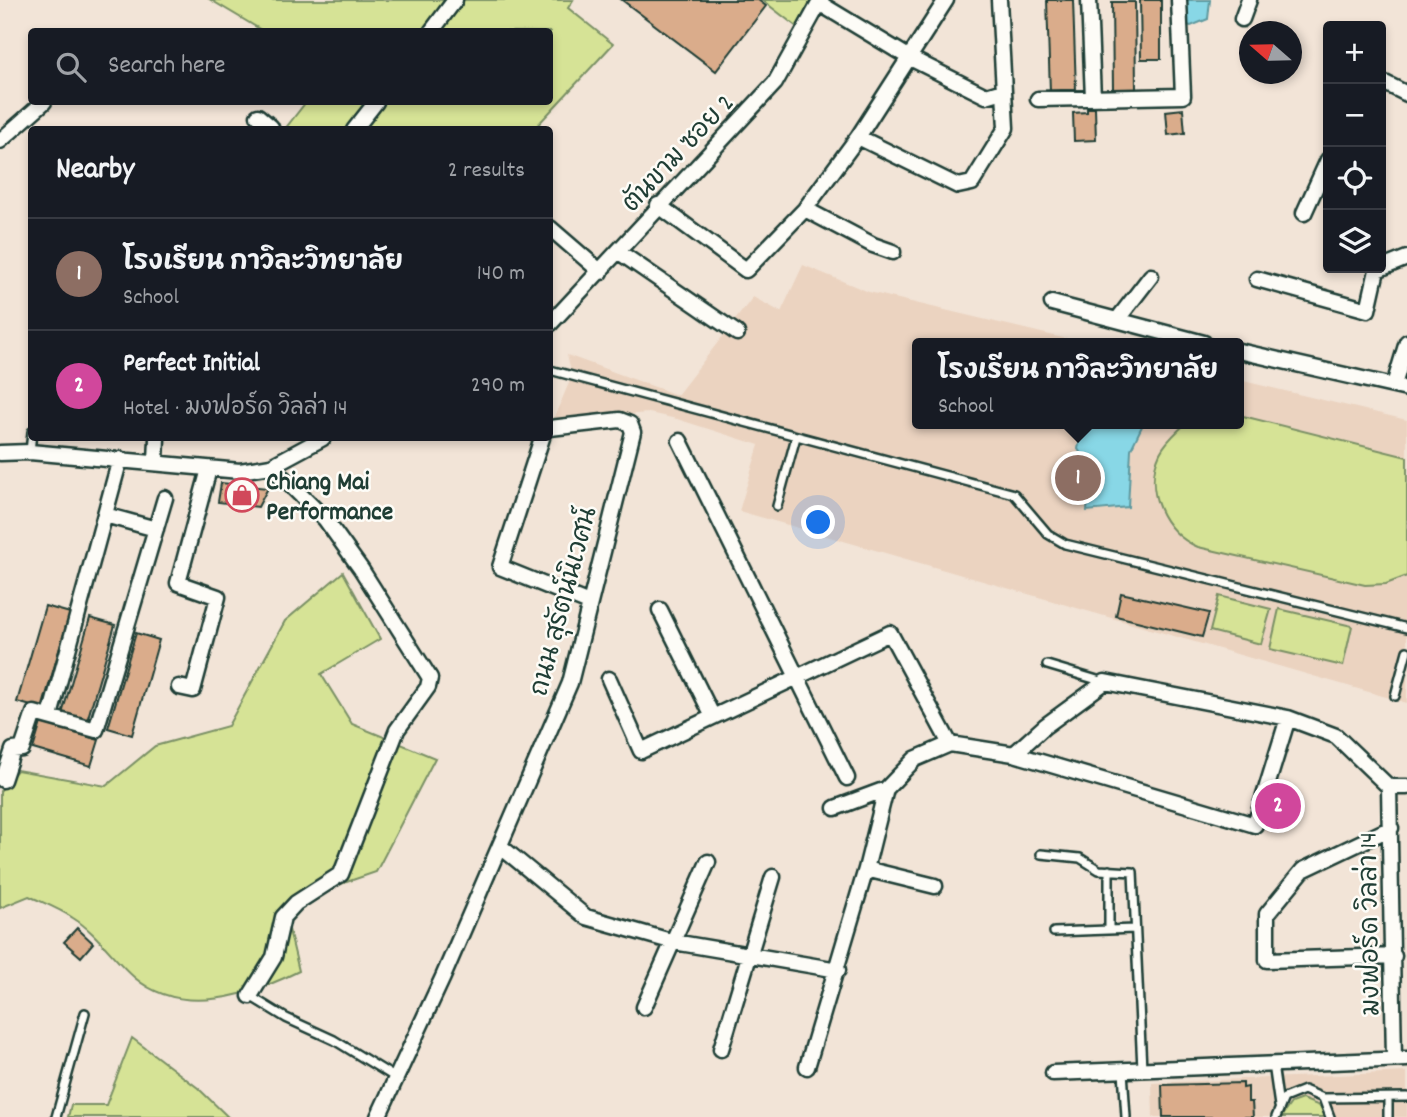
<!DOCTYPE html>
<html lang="en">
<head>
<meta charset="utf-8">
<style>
  body { margin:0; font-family:Dekko,"Playpen Sans Thai",sans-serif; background:#242831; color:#f1f3f6 }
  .controls { position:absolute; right:21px; top:21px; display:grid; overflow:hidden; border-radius:7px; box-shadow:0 4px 10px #0003 }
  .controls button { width:63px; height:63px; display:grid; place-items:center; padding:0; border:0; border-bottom:2px solid #363941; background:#171b24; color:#f1f3f6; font:35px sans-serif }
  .compass { position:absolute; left:1239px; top:21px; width:63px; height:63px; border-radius:50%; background:#171b24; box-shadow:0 4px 10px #0003; rotate:290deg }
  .you { position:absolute; left:819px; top:523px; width:24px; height:24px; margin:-18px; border:5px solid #fff; border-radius:50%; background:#1a73e8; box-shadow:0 0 0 10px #1a73e833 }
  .badge { display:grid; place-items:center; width:46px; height:46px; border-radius:50%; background:#ea580c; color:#fff; font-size:23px; font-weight:700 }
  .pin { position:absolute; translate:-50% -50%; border:4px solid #fff; box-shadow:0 2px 7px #0006 }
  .popup { position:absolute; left:912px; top:338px; width:332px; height:91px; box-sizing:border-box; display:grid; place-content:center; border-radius:7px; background:#171b24; filter:drop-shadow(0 2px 5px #0005); font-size:23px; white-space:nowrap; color:#9ea1a6 }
  .popup b { font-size:26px; color:#f1f3f6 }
  .popup::after { content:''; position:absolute; left:50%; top:100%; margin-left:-14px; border:14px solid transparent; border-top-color:#171b24 }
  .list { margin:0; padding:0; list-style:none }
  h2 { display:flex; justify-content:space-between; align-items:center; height:91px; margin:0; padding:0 28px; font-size:30px }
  h2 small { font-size:23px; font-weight:400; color:#9ea1a6 }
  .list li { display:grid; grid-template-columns:46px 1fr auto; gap:21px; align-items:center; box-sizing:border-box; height:112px; padding:0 28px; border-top:2px solid #363941 }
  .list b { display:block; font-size:26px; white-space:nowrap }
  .list p { margin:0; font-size:23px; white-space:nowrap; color:#9ea1a6 }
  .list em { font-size:23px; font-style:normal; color:#9ea1a6 }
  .icon { flex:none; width:38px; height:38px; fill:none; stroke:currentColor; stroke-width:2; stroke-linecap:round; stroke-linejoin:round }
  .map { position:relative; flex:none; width:1407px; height:1117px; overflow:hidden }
  .search { position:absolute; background:#171b24; box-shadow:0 4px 10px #0003; left:28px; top:28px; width:525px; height:77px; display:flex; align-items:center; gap:18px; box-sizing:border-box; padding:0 24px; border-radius:7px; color:#9ea1a6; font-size:26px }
  .panel { position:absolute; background:#171b24; box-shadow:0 4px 10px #0003; left:28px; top:126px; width:525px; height:315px; border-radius:7px }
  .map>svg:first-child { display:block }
  .built { fill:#ebd3c0 }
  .green { fill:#d6e396; stroke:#7a9065; stroke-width:2 }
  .water { fill:#88d7e6; stroke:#5e999f; stroke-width:2 }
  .building { fill:#daac8b; stroke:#1f3d34; stroke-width:2 }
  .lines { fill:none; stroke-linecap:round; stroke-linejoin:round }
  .lane-casing { stroke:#1f3d34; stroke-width:12 }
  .street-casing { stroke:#1f3d34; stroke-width:19 }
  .lane { stroke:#fdfcf7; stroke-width:7 }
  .street { stroke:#fdfcf7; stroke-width:14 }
  .labels { text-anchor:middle; stroke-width:5; stroke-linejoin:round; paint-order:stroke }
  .street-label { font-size:26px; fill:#1f3d34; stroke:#fdfcf7 }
  .poi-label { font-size:26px; font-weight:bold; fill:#1f3d34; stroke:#fdfcf7; text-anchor:start }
</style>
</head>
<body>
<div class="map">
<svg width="1407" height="1117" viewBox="0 0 1407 1117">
  <rect width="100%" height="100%" fill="#f2e4d7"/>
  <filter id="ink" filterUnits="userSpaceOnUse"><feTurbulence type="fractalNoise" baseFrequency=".0143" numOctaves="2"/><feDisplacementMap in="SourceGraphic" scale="14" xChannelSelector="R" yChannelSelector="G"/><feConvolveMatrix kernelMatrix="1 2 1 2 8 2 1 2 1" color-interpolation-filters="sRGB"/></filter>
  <g filter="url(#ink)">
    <!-- built -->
    <path class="built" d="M803 265 869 292 1084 343H917V424H1239V380L1407 420V703L739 511 759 445 677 419 649 413 553 420 572 376 567 355 677 395 753 297 781 312Z
      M1407 1072V1117H1153L1152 1083Z"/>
    <!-- green -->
    <path class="green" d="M211 0H573L568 8 613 44 534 129H285L306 102H550V32L263 31Z
      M762 0H811L797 27Z
      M1239 415 1407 457V576L1386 584 1365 585 1198 547C1163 533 1143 489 1160 453 1166 441 1176 433 1185 424H1239Z
      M343 572 380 639 321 674 352 724 435 758 376 872 335 886 286 917 299 971C251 995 182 1018 135 978 114 960 97 933 73 918 60 909 44 903 29 896L0 908V791L17 770 106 786 155 746 228 726 285 621Z
      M1219 596 1271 609 1261 644 1210 631Z
      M1279 609 1352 626 1343 666 1270 649Z
      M132 1038 198 1088 228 1117H68L71 1105H106Z
      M1302 1099 1320 1106 1327 1117H1281L1291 1103Z"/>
    <!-- water -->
    <path class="water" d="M1186 0H1210L1208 19 1191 26 1187 25Z
      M1083 424H1143L1131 449 1128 507 1087 511 1091 469 1078 449Z"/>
    <!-- building -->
    <path class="building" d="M622 0H758L766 6 716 71Z
      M1047 0H1073L1076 91 1050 92Z
      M1140 0H1161V59H1141Z
      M1112 2H1135L1136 89H1113Z
      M1087 108H1095L1096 140 1074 141 1073 113 1087 112Z
      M1183 109 1185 133 1168 135 1166 111Z
      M221 483 268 488 258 507 218 502Z
      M1121 593 1209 613 1202 637 1116 616Z
      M45 606 70 613 42 709 17 702Z
      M90 618 115 625 87 721 62 714Z
      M136 633 159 640 132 735 108 728Z
      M41 723 99 740 91 766 33 749Z
      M77 928 93 943 81 957 64 942Z
      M1243 1083V1088L1248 1087V1102H1252L1253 1117H1163L1162 1085Z"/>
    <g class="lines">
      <defs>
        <path id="lane" d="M550 370 1014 494 1048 534 1065 544 1407 628
          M30 452 32 432
          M777 506 796 437
          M1047 665 1104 682
          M1395 696 1407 651
          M1041 854 1080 858 1099 870 1133 872 1142 1069
          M1109 870V929
          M1054 932 1135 929
          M250 996 286 1018 334 1040 396 1078
          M1273 1064 1279 1106
          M1123 1071 1126 1117
          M1323 1098 1407 1097
          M1388 1098V1117
          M56 1117 85 1013
          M1276 1117 1284 1098 1304 1090 1323 1098 1330 1117"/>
        <path id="street" d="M1089 0 1093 98
          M819 3 910 58 986 96 1003 91
          M1242 19 1249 0
          M431 32 455 0
          M1381 81 1407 94
          M1038 99 1183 96 1179 0
          M258 116 271 127 269 130
          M354 130 376 102
          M858 137 958 186 972 183 1006 128 999 0
          M0 141 44 102
          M658 205 746 270 805 209 858 137 946 0
          M805 209 873 245 893 252
          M1304 213 1328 160
          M550 228 601 272
          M619 252 737 333
          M1257 279 1368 310 1377 270 1407 258
          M1052 303 1204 343
          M1117 320 1151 276
          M550 324 775 83 821 0
          M1239 351 1407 389
          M1394 385 1407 342
          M542 438 500 567 589 603
          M680 441 847 778
          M0 453 30 452 240 471 271 466 323 438
          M156 462 157 438
          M105 515 156 529
          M660 610 713 717
          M609 679 641 751 890 633 950 744
          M179 687 193 690 218 597 178 583 209 469
          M50 716 120 459
          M1014 754 1255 825 1288 718
          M3 780 13 750 22 749 34 713 96 730 165 498
          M1389 787 1394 1059
          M835 808 886 789
          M1391 828 1303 870 1267 914V960L1394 956
          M500 846 586 917 674 942 838 970
          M866 869 935 886
          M250 996 274 957 283 917 296 903 341 874 397 730 428 687 430 678 361 569 325 519 271 466
          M644 1007 708 862
          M721 1049 773 877
          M807 1067 866 869 886 789 915 759 950 744 1014 754 1045 726 1105 682 1288 718 1336 736 1389 787H1407
          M1053 1073 1407 1059
          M378 1117 443 977 570 683 633 432 630 424 620 420 550 428"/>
      </defs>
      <!-- lane casing -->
      <use href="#lane" class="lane-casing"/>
      <!-- street casing -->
      <use href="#street" class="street-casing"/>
      <!-- lane -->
      <use href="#lane" class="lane"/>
      <!-- street -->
      <use href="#street" class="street"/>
    </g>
  </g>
  <!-- icons -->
  <defs>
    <symbol id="shop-ring" viewBox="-11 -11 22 22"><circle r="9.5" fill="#fdfcf7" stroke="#d1495b" stroke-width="1.5"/><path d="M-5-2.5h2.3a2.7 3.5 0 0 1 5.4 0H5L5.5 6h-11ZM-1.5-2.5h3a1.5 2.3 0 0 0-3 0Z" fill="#d1495b"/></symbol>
  </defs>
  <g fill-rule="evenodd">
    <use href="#shop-ring" x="223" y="476" width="38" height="38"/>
  </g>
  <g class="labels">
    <!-- street labels -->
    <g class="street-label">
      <text transform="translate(677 152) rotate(-47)" y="9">ตันขาม ซอย 2</text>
      <text transform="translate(562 601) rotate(-75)" y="9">ถนน สุรัตน์นิเวศน์</text>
      <text transform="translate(1368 924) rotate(-91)" y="9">มงฟอร์ด วิลล่า 14</text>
    </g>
    <!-- poi labels -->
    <g class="poi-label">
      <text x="266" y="489">Chiang Mai<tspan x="266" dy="30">Performance</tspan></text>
    </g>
  </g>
</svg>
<div class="controls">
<button>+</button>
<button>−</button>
<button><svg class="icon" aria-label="locate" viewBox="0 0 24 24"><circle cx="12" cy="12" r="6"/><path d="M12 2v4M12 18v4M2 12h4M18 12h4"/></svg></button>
<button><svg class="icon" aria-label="layers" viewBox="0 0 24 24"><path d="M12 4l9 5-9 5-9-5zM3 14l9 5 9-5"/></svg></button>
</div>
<svg class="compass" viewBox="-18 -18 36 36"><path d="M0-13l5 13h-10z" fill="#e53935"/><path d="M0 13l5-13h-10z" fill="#9ea1a6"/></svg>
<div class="you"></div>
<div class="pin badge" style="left:1078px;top:478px;background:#8d6e63">1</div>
<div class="popup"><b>โรงเรียน กาวิละวิทยาลัย</b>School</div>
<div class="pin badge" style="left:1278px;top:806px;background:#d1479c">2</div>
<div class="search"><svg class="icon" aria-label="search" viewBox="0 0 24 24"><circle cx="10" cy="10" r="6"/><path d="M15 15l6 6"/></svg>Search here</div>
<section class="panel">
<h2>Nearby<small>2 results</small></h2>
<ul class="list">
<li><span class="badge" style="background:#8d6e63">1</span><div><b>โรงเรียน กาวิละวิทยาลัย</b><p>School</p></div><em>140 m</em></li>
<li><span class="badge" style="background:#d1479c">2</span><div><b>Perfect Initial</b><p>Hotel · มงฟอร์ด วิลล่า 14</p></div><em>290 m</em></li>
</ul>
</section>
</div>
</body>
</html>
